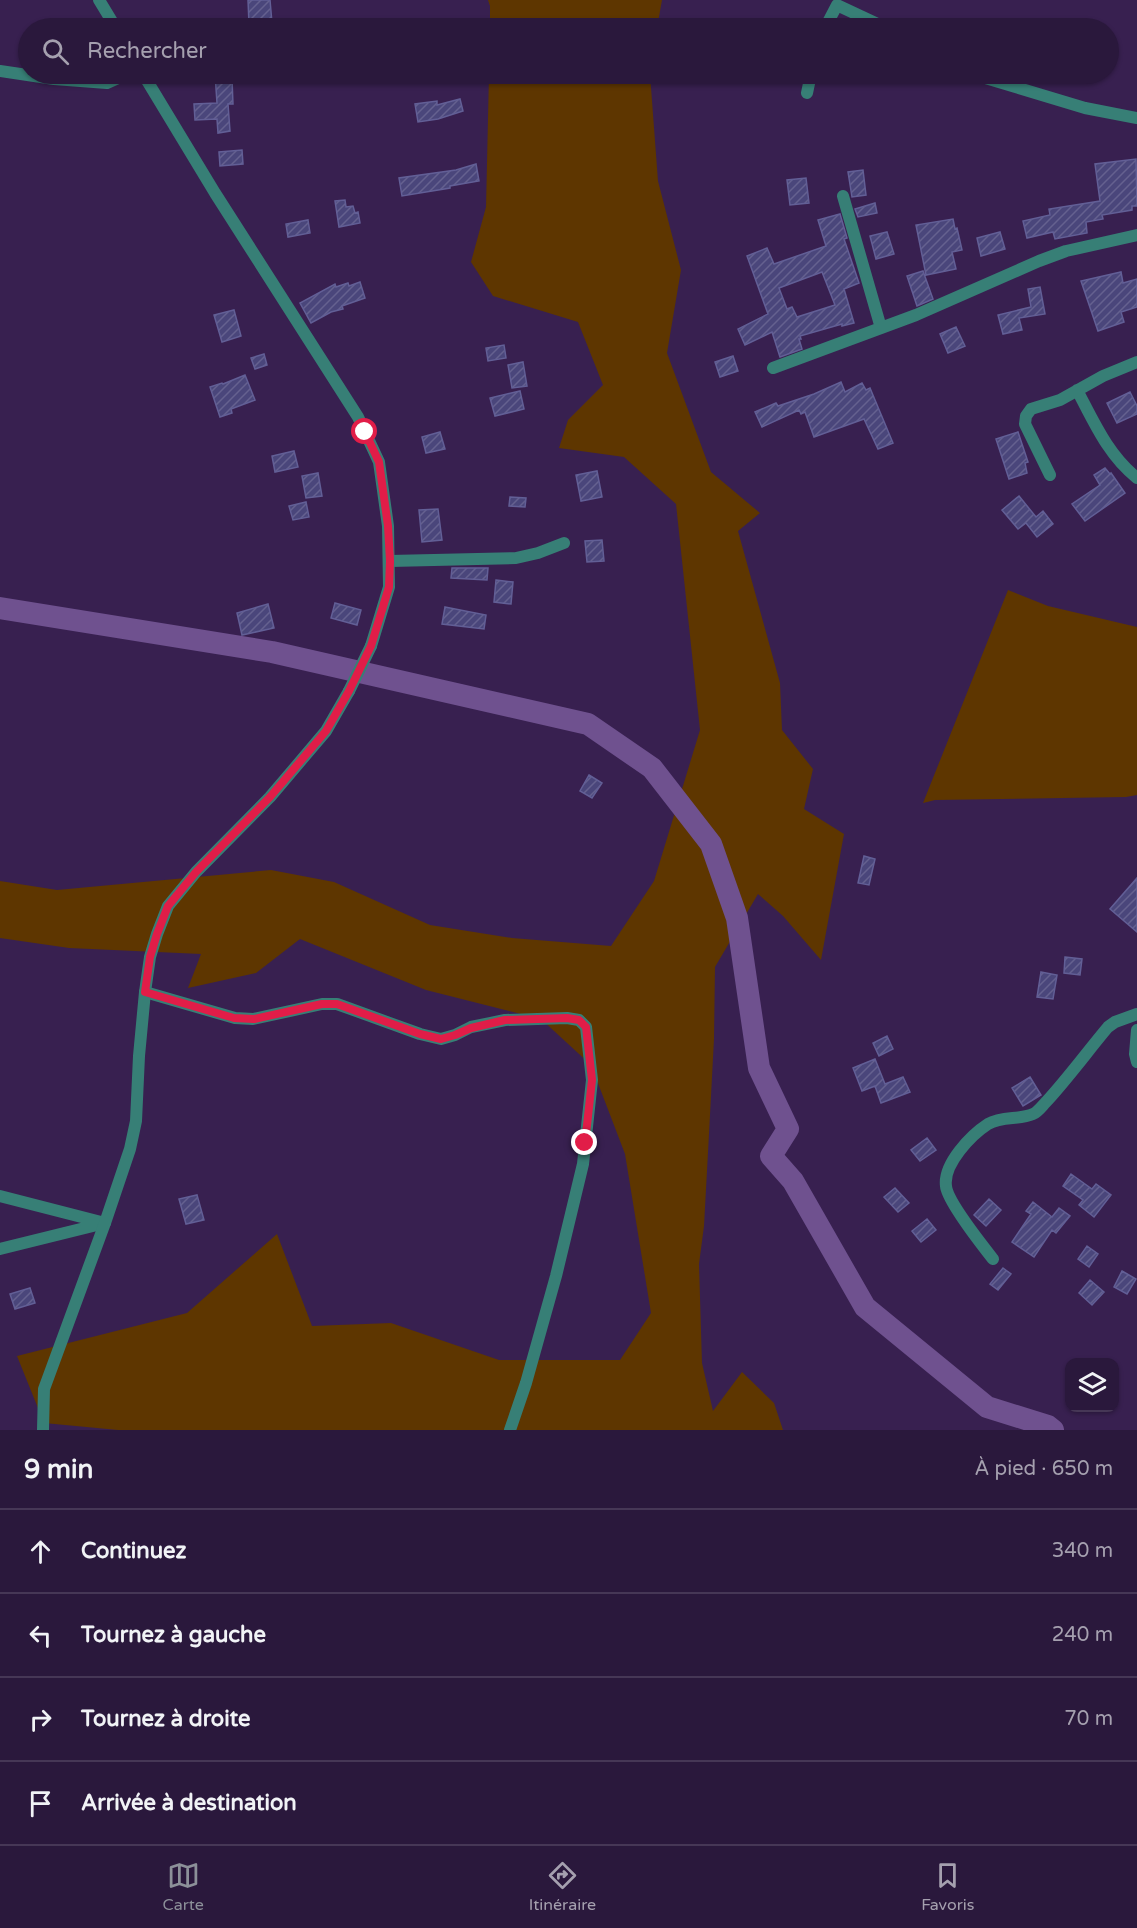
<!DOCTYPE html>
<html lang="fr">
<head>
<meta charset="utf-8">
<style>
  body { margin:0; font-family:"Varela Round",sans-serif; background:#362547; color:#f1f3f6 }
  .controls { position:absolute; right:18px; bottom:18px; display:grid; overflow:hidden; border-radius:12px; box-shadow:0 2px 4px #0004 }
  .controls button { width:54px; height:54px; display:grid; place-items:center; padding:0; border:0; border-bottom:2px solid #463756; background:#2a183c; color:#f1f3f6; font:30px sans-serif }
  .stop { position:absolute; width:18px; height:18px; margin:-14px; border:4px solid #e11d48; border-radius:50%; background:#fff }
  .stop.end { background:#e11d48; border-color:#fff; box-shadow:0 2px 6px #0008 }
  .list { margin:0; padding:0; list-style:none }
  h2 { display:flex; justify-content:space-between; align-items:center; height:78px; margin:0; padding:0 24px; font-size:26px }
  h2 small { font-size:20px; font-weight:400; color:#a5a0af }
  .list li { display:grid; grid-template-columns:39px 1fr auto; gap:18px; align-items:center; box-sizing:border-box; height:84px; padding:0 24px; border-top:2px solid #463756 }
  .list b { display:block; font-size:22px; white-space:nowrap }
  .list em { font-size:20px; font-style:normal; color:#a5a0af }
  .icon { flex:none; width:33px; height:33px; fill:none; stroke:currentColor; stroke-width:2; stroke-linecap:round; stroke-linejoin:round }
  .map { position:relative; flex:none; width:1137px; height:1430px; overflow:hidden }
  .search { position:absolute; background:#2a183c; box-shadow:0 2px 4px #0004; left:18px; right:18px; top:18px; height:66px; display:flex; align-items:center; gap:15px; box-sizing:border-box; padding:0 21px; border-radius:33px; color:#a5a0af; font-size:22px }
  .sheet { height:414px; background:#2a183c }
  nav { display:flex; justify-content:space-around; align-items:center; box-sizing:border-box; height:84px; border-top:2px solid #463756; background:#2a183c; font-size:16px; color:#a5a0af }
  nav a { display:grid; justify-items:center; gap:3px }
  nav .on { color:#8c9099 }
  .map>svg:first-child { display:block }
  .grass { fill:#5e3600 }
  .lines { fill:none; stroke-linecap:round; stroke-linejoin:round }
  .river { stroke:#6f518f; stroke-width:22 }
  .building { fill:url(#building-hatch); stroke:#625f96; stroke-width:1.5; fill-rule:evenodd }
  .minor { stroke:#377f76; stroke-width:12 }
  .tertiary { stroke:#377f76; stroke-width:12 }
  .route { stroke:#e11d48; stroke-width:8 }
</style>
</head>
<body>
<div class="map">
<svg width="1137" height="1430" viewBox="0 0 1137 1430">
  <defs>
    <pattern id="building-hatch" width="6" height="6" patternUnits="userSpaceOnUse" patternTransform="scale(1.5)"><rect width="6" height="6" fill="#4a467b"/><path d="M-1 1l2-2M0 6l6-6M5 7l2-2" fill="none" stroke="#65618f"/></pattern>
  </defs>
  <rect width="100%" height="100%" fill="#382050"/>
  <!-- grass -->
  <path class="grass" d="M488 0H662L657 28H490V6Z
    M489 74H650L658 181 681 270 667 353 711 472 760 513 738 531 780 683 782 730 813 769 804 809 844 834 821 960 783 916 758 894 715 967 714 1039 709 1134 704 1226 699 1264 702 1363 713 1411 742 1372 774 1403 783 1430H118L44 1423 17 1356 187 1313 277 1234 312 1326 391 1323 499 1360H620L651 1313 625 1154 591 1065 541 1019 426 990 300 939 256 973 188 988 201 954 69 948 0 938V881L57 890 271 870 334 882 430 925 512 938 611 946 654 881 700 730 676 504 624 457 559 448 568 420 603 385 578 322 493 296 471 262 486 207Z
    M1008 590 1048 606 1137 627V795L1126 797 935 800 923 803Z"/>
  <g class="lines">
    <!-- river -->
    <path class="river" d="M0 608 272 652 588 724 652 768 711 844 737 918 759 1068 788 1129 771 1156 793 1181 865 1307 987 1407 1048 1426 1053 1430"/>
  </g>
  <!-- building -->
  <path class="building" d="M248 0H270L272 23 249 24Z
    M215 74H228L229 79H232L233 104H228L230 131 218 133 217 119 195 120 194 104 217 103Z
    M460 99 463 111 438 119 418 122 415 104 437 101V105Z
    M242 150 243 164 220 166 219 152Z
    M1136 159 1137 206H1132V210L1102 215 1103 219 1086 222 1087 233 1055 239 1053 232 1027 238 1023 221 1050 215 1049 209 1100 201 1095 164Z
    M476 164 479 181 450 186V188L402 196 399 178 456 170Z
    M863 170 866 195 852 197 848 172Z
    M806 178 809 203 790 205 787 180Z
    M345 200 346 207 353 206 355 213 358 212 360 223 339 227 335 201Z
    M875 203 877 213 858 217 855 209Z
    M840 214 847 238 844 239 859 283 844 289 854 323 842 326V324L800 336 801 339H799L802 349 780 357 772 332 745 345 738 329 768 314 747 256 767 248 774 264 826 246 818 220ZM822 272 835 305 797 317 792 307 787 309 779 288Z
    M953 219 955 229 957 228 962 250 952 252 956 269 926 275 916 225Z
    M308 220 310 233 288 237 286 224Z
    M887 232 894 254 876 259 870 236Z
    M1000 232 1005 249 981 256 977 238Z
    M923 271 933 299 917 306 907 276Z
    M1121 272 1123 283 1137 279V307L1121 312 1124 322 1098 331 1081 281Z
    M360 282 365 298 342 306 343 309 331 312 311 323 300 303 335 284 336 287 348 283 349 286Z
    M1040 287 1045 314 1019 318 1022 330 1003 334 998 315 1031 307 1028 289Z
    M234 310 241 336 222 342 214 315Z
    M956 327 965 346 948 353 940 334Z
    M504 345 506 358 488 361 486 348Z
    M264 354 267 365 255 369 251 358Z
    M733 356 738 371 720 377 715 362Z
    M523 362 527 386 512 388 508 365Z
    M245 375 255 400 231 409 232 413 220 417 210 387 222 383 223 384Z
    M841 382 845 392 862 383 866 390 870 388 893 443 878 449 864 419 814 437 805 412 801 414 799 410 762 427 755 412 776 403 778 406 814 394Z
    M520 391 524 409 495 416 490 398Z
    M1130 392 1137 406V414L1117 423 1107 403Z
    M440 432 445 449 426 453 422 437Z
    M1018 432 1028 462 1025 463 1027 473 1009 479 996 439Z
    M294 451 298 467 275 472 272 456Z
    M1105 468 1110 474 1111 473 1125 493 1085 521 1072 504 1100 485 1094 475Z
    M597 471 602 497 581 501 576 475Z
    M318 473 322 496 306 498 302 476Z
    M1019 496 1036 517 1043 511 1053 524 1037 537 1026 523 1018 529 1002 510Z
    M510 497 526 498 525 507 509 506Z
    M306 502 309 517 293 520 289 506Z
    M438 509 442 540 422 542 419 510Z
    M602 540 604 561 587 562 585 541Z
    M452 568H488L487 580 451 578Z
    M496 580 513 582 511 604 494 602Z
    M335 603 361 610 357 625 331 618Z
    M268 604 274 628 242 635 237 613Z
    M445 607 486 615 484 629 442 624Z
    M589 775 602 783 592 798 580 791Z
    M864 856 875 859 869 885 858 883Z
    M1137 878V932L1110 909Z
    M1065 957 1082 959 1080 975 1064 973Z
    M1041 972 1057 975 1053 999 1037 997Z
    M887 1036 893 1049 879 1056 873 1043Z
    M875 1059 885 1084 903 1077 910 1092 881 1103 875 1086 862 1091 853 1068Z
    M1030 1077 1041 1095 1023 1106 1012 1088Z
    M927 1138 936 1150 920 1161 911 1150Z
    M1071 1174 1092 1189 1096 1184 1111 1195 1094 1217 1079 1205 1083 1200 1063 1186Z
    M895 1188 909 1203 898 1212 884 1197Z
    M197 1195 204 1220 186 1224 179 1199Z
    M989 1199 1001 1210 986 1226 974 1215Z
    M1033 1202 1052 1217 1059 1208 1070 1216 1056 1233 1052 1230 1034 1257 1012 1242 1031 1214 1026 1211Z
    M927 1219 936 1230 921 1242 912 1231Z
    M1087 1246 1098 1254 1089 1267 1078 1259Z
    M1003 1268 1011 1274 998 1290 990 1284Z
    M1122 1271 1136 1279 1127 1294 1114 1287Z
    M1090 1280 1104 1292 1092 1305 1079 1293Z
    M30 1288 35 1303 15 1309 10 1294Z"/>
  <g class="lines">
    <!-- minor -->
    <path class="minor" d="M825 28 837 5 886 28
      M0 71 54 79 107 83 127 74
      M972 74 1085 108 1137 118
      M807 93 811 74
      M843 196 881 328
      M773 368 916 315 1039 261 1066 251 1137 235
      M1077 390C1094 422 1108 455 1137 478
      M1050 475 1025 424 1026 416 1031 409 1060 400 1103 376 1137 362
      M390 561 516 558 538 553 564 543
      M349 691 371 646
      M145 992 235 1018 253 1019 322 1004H337L420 1034 441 1039 455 1035 471 1027 505 1020 567 1018 579 1020 586 1027 592 1080 583 1164 556 1276 526 1383 510 1430
      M1137 1030 1135 1054 1137 1062
      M0 1196 105 1223 0 1249
      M993 1259C982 1245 947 1201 946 1186 943 1164 971 1135 988 1124 1002 1116 1019 1120 1033 1114 1038 1112 1042 1106 1046 1102 1068 1078 1087 1052 1108 1027L1115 1022 1137 1014"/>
    <!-- tertiary -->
    <path class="tertiary" d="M99 0 116 28
      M143 74 215 193 358 417 379 462 388 526 389 587 371 646
      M43 1430 44 1389 105 1223 130 1149 136 1121 139 1056 145 992 150 957 157 934 168 906 196 872 270 797 326 731 349 691"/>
  </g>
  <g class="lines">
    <!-- route -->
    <path class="route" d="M365 432 379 462 388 526 390 561 389 587 371 646 349 691 326 731 270 797 196 872 168 906 157 934 150 957 145 992 234 1018 254 1019 322 1004H337L420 1034 441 1039 455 1035 471 1028 505 1020 567 1018 579 1020 586 1027 592 1080 585 1143"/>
  </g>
</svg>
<div class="controls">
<button><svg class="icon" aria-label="layers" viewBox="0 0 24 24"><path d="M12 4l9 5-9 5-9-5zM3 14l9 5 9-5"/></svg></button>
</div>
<div class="stop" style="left:365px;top:432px"></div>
<div class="stop end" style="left:585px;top:1143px"></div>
<div class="search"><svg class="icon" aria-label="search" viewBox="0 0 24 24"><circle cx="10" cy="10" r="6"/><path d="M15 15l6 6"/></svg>Rechercher</div>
</div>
<section class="sheet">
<h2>9 min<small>À pied · 650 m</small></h2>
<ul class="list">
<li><svg class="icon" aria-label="ahead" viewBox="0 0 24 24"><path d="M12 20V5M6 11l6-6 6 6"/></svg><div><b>Continuez</b></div><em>340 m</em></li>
<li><svg class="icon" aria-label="left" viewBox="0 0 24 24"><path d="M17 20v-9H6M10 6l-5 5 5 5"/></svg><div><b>Tournez à gauche</b></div><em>240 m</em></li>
<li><svg class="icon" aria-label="right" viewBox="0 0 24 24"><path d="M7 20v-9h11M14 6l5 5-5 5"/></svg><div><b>Tournez à droite</b></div><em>70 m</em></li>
<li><svg class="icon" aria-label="arrive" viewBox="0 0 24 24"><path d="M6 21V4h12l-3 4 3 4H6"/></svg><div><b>Arrivée à destination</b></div></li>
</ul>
</section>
<nav>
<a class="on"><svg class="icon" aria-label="map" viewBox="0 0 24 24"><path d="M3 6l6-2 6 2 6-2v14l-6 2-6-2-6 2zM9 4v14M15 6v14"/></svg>Carte</a>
<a><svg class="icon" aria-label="directions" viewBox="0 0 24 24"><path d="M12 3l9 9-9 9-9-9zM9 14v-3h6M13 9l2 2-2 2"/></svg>Itinéraire</a>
<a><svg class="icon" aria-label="saved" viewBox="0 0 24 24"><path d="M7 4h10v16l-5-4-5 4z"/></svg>Favoris</a>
</nav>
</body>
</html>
